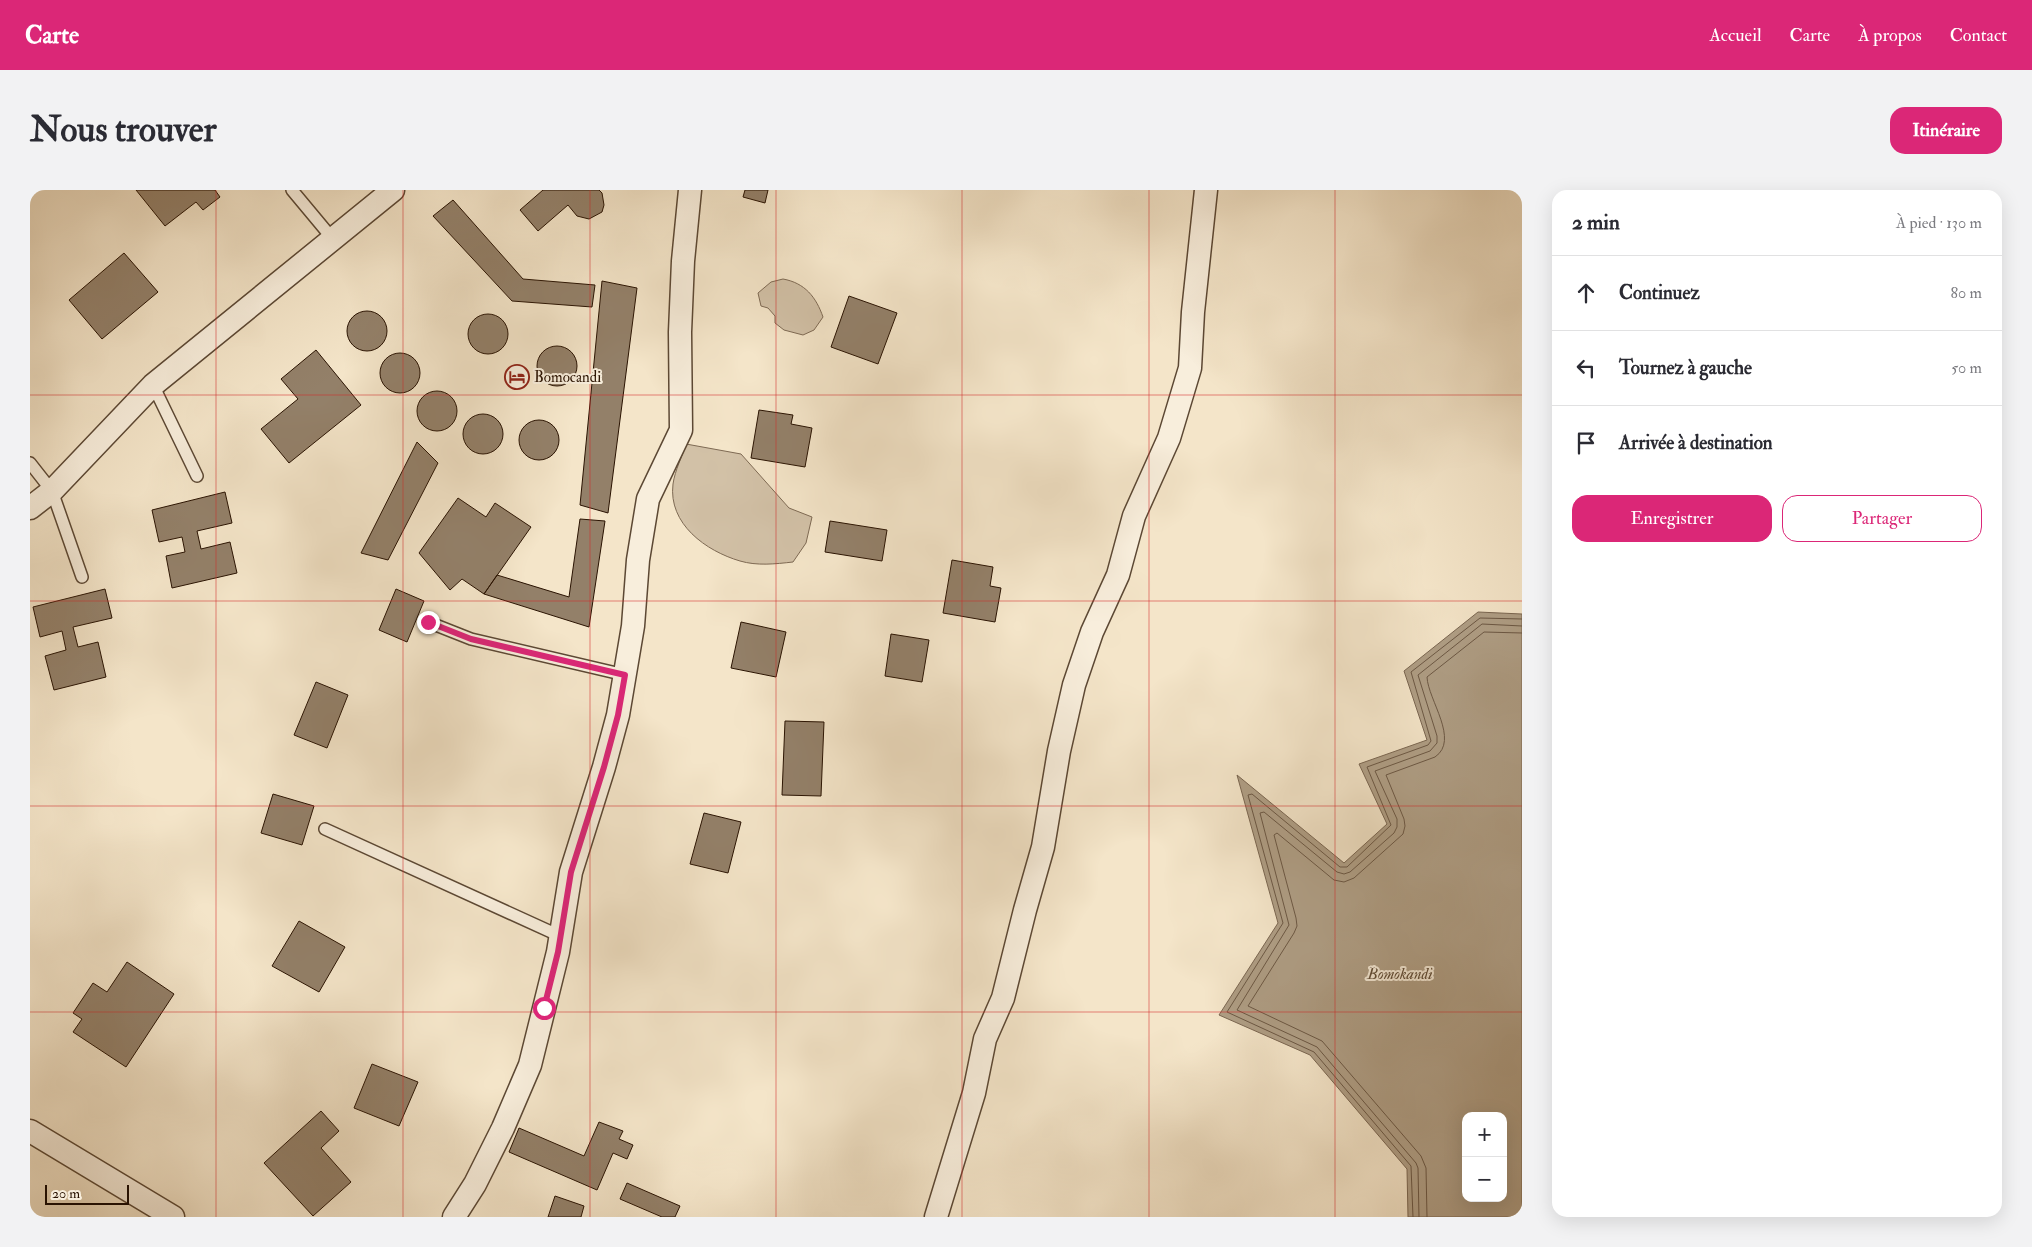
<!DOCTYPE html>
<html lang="fr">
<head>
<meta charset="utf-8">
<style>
  body { margin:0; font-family:"IM FELL Double Pica",serif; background:#f2f2f3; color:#2b2b33 }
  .controls { position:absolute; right:15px; bottom:15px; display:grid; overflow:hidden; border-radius:10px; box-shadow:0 5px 20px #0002 }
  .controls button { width:45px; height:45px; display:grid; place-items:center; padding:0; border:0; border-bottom:1px solid #e1e1e2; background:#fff; color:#2b2b33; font:25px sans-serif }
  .scale { position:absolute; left:15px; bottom:12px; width:84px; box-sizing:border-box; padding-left:5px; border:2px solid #2a1302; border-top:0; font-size:14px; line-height:18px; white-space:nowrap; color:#2a1302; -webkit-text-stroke:4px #f8eedc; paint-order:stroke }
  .stop { position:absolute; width:15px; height:15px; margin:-11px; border:4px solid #db2777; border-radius:50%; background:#fff }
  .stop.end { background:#db2777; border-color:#fff; box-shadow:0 1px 5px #0008 }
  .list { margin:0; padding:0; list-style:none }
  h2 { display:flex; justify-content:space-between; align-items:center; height:65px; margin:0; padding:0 20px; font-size:21px }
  h2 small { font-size:16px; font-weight:400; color:#7c7c81 }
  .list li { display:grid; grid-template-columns:32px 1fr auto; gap:15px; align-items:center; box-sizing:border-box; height:75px; padding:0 20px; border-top:1px solid #e1e1e2 }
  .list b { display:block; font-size:19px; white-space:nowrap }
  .list em { font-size:16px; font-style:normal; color:#7c7c81 }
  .actions { display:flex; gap:10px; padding:15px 20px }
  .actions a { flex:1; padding:11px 0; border:1px solid #db2777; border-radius:15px; text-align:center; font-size:18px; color:#db2777 }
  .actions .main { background:#db2777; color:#fff }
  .icon { flex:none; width:28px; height:28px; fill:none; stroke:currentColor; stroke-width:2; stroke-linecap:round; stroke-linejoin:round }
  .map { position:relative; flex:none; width:1492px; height:1027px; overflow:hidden; border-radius:15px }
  header { display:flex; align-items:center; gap:30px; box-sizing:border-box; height:70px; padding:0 25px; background:#db2777; color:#fff }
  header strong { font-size:24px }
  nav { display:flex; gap:28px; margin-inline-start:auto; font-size:18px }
  .intro { display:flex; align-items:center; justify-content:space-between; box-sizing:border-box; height:120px; padding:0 30px }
  h1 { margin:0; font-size:35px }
  .button { padding:12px 22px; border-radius:15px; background:#db2777; color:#fff; font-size:18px; font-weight:700 }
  main { display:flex; gap:30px; padding:0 30px }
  aside { flex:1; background:#fff; border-radius:15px; box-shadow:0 5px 20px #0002 }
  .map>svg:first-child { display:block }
  .green { fill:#d2c1a7; stroke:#7e6a54 }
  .water { fill:#af9e85; stroke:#7a6651; fill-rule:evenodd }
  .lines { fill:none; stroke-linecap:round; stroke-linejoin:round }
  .shore { stroke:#6c5844; stroke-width:1 }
  .building { fill:#938069; stroke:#2a1302 }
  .lane-casing { stroke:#5c4834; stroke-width:14 }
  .street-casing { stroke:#5c4834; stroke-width:25 }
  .lane { stroke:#f8eedc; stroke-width:11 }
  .street { stroke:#f8eedc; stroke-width:22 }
  .route { stroke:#db2777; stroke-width:6 }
  .grid { fill:none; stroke:#d62828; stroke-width:1; stroke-opacity:0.55 }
  .labels { text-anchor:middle; stroke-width:4; stroke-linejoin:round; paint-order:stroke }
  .poi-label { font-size:15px; fill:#2a1302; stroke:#f8eedc; text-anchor:start }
  .water-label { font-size:16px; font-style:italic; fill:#5f4b36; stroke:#f8eedc }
</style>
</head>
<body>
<header>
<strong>Carte</strong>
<nav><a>Accueil</a><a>Carte</a><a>À propos</a><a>Contact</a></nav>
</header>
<div class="intro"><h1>Nous trouver</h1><a class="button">Itinéraire</a></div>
<main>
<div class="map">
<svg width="1492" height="1027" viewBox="0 0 1492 1027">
  <rect width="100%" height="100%" fill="#f4e5c9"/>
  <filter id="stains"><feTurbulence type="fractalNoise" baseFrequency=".004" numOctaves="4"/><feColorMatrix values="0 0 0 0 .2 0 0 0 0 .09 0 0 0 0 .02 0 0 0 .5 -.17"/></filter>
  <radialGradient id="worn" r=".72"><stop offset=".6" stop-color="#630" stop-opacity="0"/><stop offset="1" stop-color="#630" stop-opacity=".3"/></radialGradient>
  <!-- green -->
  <path class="green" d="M753 89C775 93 786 107 793 127L784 140 773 145 754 140 745 133V126L738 118 731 116 728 103 741 92Z
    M656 254 711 264 759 318 782 327 776 353 763 372C745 374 727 376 710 371 676 361 638 334 643 294 645 280 652 267 656 254Z"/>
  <!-- water -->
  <path class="water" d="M1448 422 1492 424V1027H1378L1377 979 1280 865 1189 825 1248 733 1207 585 1314 673 1357 634 1329 574 1397 550 1374 481ZM1436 926H1473V1008H1436Z"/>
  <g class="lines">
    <!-- shore -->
    <path class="shore" d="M1383 1027 1381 976 1284 862 1197 822 1253 733 1218 605 1222 604 1310 677H1317L1361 635 1337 577 1398 555 1401 551 1381 482 1450 428 1492 429
      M1389 1027 1388 978 1386 973 1287 857 1207 820 1259 735 1230 623 1234 622 1307 682 1314 684 1320 682 1364 643 1367 637V629L1345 581 1400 561 1407 553V546L1388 485 1452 434 1492 436
      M1397 1027 1396 978 1391 966 1292 851 1218 816 1264 743 1267 736 1266 728 1244 645 1247 643 1304 690 1314 692 1324 688 1373 644 1375 636 1374 629 1356 585 1405 567C1430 550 1398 510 1397 487L1454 442 1492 443"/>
  </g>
  <!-- building -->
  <path class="building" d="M106 0H185L190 7 173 20 166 12 135 36Z
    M513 0H569L572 3 574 15 572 22 559 29 547 26 538 15 508 41 490 20Z
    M715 0H738L735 13 713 7Z
    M423 10 493 89 565 95 562 117 482 111 403 26Z
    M94 63 128 102 72 149 39 110Z
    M572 91 607 98 578 323 550 315Z
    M819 106 867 123 848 174 801 157Z
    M317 141a20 20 0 1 1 40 0a20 20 0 1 1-40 0Z
    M438 144a20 20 0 1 1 40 0a20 20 0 1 1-40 0Z
    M507 176a20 20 0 1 1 40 0a20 20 0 1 1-40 0Z
    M286 160 331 215 259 273 231 239 268 209 251 189Z
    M350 183a20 20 0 1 1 40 0a20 20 0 1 1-40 0Z
    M387 221a20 20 0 1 1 40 0a20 20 0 1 1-40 0Z
    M729 220 763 225 761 234 782 238 775 277 721 268Z
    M433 244a20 20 0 1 1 40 0a20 20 0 1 1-40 0Z
    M489 250a20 20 0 1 1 40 0a20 20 0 1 1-40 0Z
    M387 252 408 273 358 370 331 363Z
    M195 302 202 333 167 341 171 359 200 352 207 383 142 398 136 366 155 362 152 347 129 352 122 320Z
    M428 308 456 327 465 313 501 337 454 404 432 389 420 400 389 363Z
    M550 329 575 331 559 437 454 404 467 385 539 407Z
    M800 331 857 340 852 371 795 362Z
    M922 370 963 377 960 396 971 398 965 432 913 423Z
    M75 399 82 428 43 437 48 457 68 452 76 487 24 500 15 466 36 460 32 441 10 447 3 417Z
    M366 399 394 411 377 452 349 440Z
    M711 432 756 442 746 487 701 478Z
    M861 444 899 450 892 492 855 486Z
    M286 492 318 505 297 558 264 545Z
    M755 531 794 532 791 606 752 605Z
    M243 604 284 616 272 655 231 643Z
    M674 623 711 632 698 683 660 674Z
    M269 731 315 757 289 802 242 776Z
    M97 772 144 804 96 877 43 842 52 829 43 823 63 793 77 802Z
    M342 874 388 892 369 936 324 918Z
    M291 921 309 941 291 958 321 992 283 1026 234 973Z
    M569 932 593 941 589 949 603 955 597 969 583 963 567 1000 479 962 489 938 554 966Z
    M597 993 650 1016 645 1027H632L590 1009Z
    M525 1006 554 1016 551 1027H518Z"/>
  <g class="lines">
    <defs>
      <path id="lane" d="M262 0 302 48
        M123 195 167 286
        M0 273 22 301 52 387
        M398 432 441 449 595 485
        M295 639 530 746"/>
      <path id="street" d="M0 318 22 301 123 195 363 0
        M0 941 143 1027
        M424 1027 445 994 473 938 500 875 528 762 541 682 574 577 588 525 603 436 608 370 618 309 651 240 650 142 653 71 660 0
        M906 1027 944 903 955 849 973 808 995 720 1013 657 1029 561 1044 495 1062 442 1088 385 1104 326 1139 248 1160 178 1163 122 1176 0"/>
    </defs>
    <!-- lane casing -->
    <use href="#lane" class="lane-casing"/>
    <!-- street casing -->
    <use href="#street" class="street-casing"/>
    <!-- lane -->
    <use href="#lane" class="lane"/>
    <!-- street -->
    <use href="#street" class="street"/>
  </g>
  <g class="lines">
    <!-- route -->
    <path class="route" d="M398 432 441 449 595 485 588 525 574 577 541 682 528 762 514 818"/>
  </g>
  <!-- grid -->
  <path class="grid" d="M186 0V1027M373 0V1027M560 0V1027M746 0V1027M932 0V1027M1119 0V1027M1305 0V1027M0 205H1492M0 411H1492M0 616H1492M0 822H1492"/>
  <!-- icons -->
  <defs>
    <symbol id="hotel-ring" viewBox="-11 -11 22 22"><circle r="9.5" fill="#f8eedc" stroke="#8f2418" stroke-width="1.5"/><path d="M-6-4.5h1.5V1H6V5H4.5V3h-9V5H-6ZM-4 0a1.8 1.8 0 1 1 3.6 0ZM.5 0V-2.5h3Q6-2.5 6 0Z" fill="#8f2418"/></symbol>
  </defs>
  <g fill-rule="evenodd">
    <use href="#hotel-ring" x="473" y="173" width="28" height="28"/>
  </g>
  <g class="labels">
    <!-- poi labels -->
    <g class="poi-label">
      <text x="504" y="192">Bomocandi</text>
    </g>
    <!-- water labels -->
    <g class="water-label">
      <text x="1370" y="789">Bomokandi</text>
    </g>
  </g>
  <rect width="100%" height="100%" filter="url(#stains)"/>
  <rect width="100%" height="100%" fill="url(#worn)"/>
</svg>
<div class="controls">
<button>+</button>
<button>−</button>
</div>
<div class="scale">20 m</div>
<div class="stop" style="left:514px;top:818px"></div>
<div class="stop end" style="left:398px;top:432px"></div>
</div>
<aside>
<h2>2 min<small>À pied · 130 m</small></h2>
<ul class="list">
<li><svg class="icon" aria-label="ahead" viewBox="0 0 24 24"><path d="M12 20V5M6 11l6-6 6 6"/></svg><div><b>Continuez</b></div><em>80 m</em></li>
<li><svg class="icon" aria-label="left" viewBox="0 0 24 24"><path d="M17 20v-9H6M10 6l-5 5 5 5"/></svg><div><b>Tournez à gauche</b></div><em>50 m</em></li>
<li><svg class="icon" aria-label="arrive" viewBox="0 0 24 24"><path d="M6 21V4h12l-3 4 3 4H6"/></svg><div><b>Arrivée à destination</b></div></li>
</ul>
<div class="actions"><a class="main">Enregistrer</a><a>Partager</a></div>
</aside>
</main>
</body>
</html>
